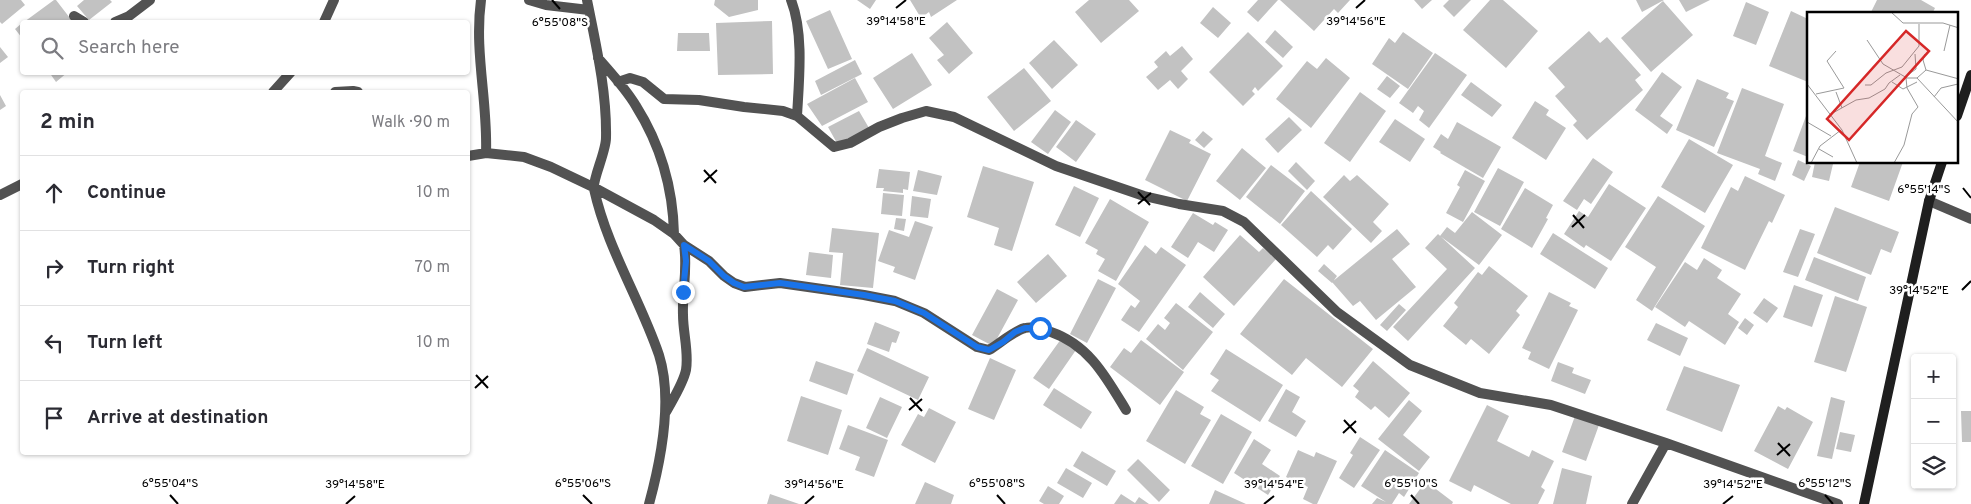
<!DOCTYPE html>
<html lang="en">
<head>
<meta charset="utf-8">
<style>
  body { margin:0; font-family:Overpass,sans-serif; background:#f7f7f7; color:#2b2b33 }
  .controls { position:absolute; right:15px; bottom:15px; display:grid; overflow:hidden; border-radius:5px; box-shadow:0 1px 4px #0004 }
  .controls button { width:45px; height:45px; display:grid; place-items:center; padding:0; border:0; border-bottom:1px solid #e1e1e2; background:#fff; color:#2b2b33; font:25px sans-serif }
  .stop { position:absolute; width:15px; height:15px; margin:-11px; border:4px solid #1a73e8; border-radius:50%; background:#fff }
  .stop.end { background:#1a73e8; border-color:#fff; box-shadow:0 1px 5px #0008 }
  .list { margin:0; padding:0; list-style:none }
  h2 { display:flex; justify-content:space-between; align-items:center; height:65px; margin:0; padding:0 20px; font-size:21px }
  h2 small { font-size:16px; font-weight:400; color:#7c7c81 }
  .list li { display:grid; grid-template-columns:32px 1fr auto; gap:15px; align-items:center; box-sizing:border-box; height:75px; padding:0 20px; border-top:1px solid #e1e1e2 }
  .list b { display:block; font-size:19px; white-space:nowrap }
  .list em { font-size:16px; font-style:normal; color:#7c7c81 }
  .icon { flex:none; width:28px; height:28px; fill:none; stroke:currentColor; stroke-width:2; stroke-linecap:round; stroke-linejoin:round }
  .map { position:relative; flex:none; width:1971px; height:504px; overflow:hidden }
  .search { position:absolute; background:#fff; box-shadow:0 1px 4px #0004; left:20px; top:20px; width:450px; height:55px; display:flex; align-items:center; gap:12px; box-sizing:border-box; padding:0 18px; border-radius:5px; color:#7c7c81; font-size:19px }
  .panel { position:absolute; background:#fff; box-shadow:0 1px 4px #0004; left:20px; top:90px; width:450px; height:365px; border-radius:5px }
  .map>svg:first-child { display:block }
  .building { fill:#c2c2c2 }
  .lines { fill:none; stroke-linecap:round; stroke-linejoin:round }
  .minor { stroke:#525252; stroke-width:10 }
  .secondary { stroke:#1f1f1f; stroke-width:10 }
  .route { stroke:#1a73e8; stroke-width:6 }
  .ticks { fill:none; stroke:#000; stroke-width:2 }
  .inset-road { fill:none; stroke:#999; stroke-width:1 }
  .view { fill:#d62828; fill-opacity:0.15; stroke:#d62828; stroke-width:2.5 }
  .inset-edge { fill:none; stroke:#000; stroke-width:2.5 }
  .ticks-label { font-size:12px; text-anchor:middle; fill:#000; stroke:#fff; stroke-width:5; stroke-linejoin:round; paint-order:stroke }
</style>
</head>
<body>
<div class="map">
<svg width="1971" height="504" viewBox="0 0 1971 504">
  <rect width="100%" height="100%" fill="#fff"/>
  <!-- building -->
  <path class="building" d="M0 0H21L25 5 2 24 0 22Z
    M54 0H56L73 22H24Z
    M84 0H110L112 2 89 20 77 6Z
    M715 0H758V10L729 17 714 5Z
    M857 0H876L870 9Z
    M910 0H957L931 17 929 12 921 18Z
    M1089 0H1129L1139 11 1101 43 1075 12Z
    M1258 0H1278L1258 22 1247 12Z
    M1280 0H1350L1338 13 1334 9 1314 31Z
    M1414 0H1432L1422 9Z
    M1449 0H1471L1454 17 1443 6Z
    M1490 0H1503L1538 31 1506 68 1463 30Z
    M1636 0H1664L1642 12Z
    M1679 0H1710L1686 12Z
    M1877 0H1921L1935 8 1932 14H1870Z
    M1663 1 1693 35 1651 72 1621 38Z
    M1746 2 1769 12 1756 45 1733 36Z
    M1213 7 1231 23 1218 38 1200 23Z
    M830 10 852 59 828 69 806 21Z
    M1791 11 1808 19V82L1769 66Z
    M772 21 773 74 718 75 716 23Z
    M947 22 973 53 949 74 937 60 944 55 929 38Z
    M22 23V38L15 29Z
    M1275 30 1293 47 1283 58 1265 42Z
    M1589 31 1600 43 1607 37 1641 75 1635 80 1643 90 1587 140 1573 125 1577 121 1555 96 1565 87 1548 68Z
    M1248 32 1283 66 1258 91 1255 87 1252 91 1255 94 1243 106 1209 72Z
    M1403 32 1433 53 1408 89 1372 64 1389 38 1395 43Z
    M678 33H709L710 51H677Z
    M1054 40 1078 65 1052 89 1029 63Z
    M1182 46 1193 59 1181 71 1188 79 1178 89 1170 80 1158 90 1146 77 1158 67 1154 62 1166 51 1170 56Z
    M0 47 8 57 0 63Z
    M912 53 932 85 893 109 873 78Z
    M1435 53 1467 75 1429 128 1419 120 1424 111 1418 106 1413 113 1399 103Z
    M1326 58 1350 78 1311 128 1276 99 1307 61 1317 69Z
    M855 60 862 74 821 95 815 81Z
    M1024 68 1051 101 1014 131 987 97Z
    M49 72H68L56 82Z
    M1662 72 1682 87 1660 116 1673 125 1667 134 1635 110Z
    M1387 76 1400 86 1390 98 1377 89Z
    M855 78 868 102 822 126 807 104Z
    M1697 79 1729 93 1726 98 1734 101 1714 147 1676 130Z
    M1471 82 1502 105 1492 117 1461 95Z
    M1742 88 1784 104 1765 156 1782 163 1775 181 1758 174 1760 169 1717 153Z
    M1360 92 1386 111 1350 162 1324 143Z
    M0 95 6 106 0 110Z
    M1535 101 1549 110 1546 115 1566 128 1546 160 1512 138Z
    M1055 110 1071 122 1048 154 1031 142Z
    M859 111 869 128 838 145 828 127Z
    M1806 116 1808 118V157L1793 151Z
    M1289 117 1302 130 1278 153 1265 139Z
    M1395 119 1425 139 1410 162 1379 142Z
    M1076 120 1096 134 1076 162 1056 147Z
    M1457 122 1501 147 1483 178 1440 153 1441 152 1433 147 1441 134 1448 139Z
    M1170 130 1191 140 1189 143 1211 154 1187 201 1145 180Z
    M1203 131 1213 139 1204 148 1195 140Z
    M1689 139 1733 165 1705 213 1661 187Z
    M1242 148 1266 168 1240 200 1216 181Z
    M1593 158 1613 172 1591 204 1584 199 1577 210 1563 201Z
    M1798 160 1811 166 1804 181 1792 175Z
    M1296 162 1315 181 1307 190 1288 171Z
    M1815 162 1833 164 1829 181 1812 177Z
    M1860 162H1903L1889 201 1851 187Z
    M1271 165 1305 191 1280 224 1246 197Z
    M983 166 1034 182 1012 251 994 245 999 228 967 217Z
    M1498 168 1524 182 1500 226 1474 212Z
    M879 169 910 172 908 190 903 189V193L883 191 884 188H876Z
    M918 170 942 176 937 195 913 191Z
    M1465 170 1485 181 1463 222 1446 213 1460 187 1457 185Z
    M1344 175 1350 181 1357 175 1389 204 1373 222 1382 231 1371 243 1323 197Z
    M1745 176 1785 195 1772 223 1769 221 1745 270 1701 248 1731 187 1738 191Z
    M1609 184 1646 208 1611 261 1586 245 1584 248 1564 234 1579 211 1588 217Z
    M1074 186 1099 198 1080 237 1055 225Z
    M1525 188 1553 205 1546 218 1548 219 1532 248 1501 229Z
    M1311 191 1352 229 1333 250 1328 245 1317 257 1281 225Z
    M883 193 904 195 902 216 881 214Z
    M912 196 931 199 928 218 910 216Z
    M1658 196 1705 226 1652 311 1636 300 1656 267 1625 247Z
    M1110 199 1149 222 1116 281 1098 271 1105 259 1096 254 1098 250 1085 243Z
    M1835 207 1899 232 1891 253 1881 249 1871 275 1817 253Z
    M1472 212 1502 235 1479 265 1440 236 1447 227 1455 233Z
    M1193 213 1213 225 1215 222 1228 230 1214 252 1198 242 1188 258 1171 247Z
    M896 218 906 219 904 231 894 229Z
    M915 221 933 227 915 280 893 272 895 267 878 261 889 230 909 237Z
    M832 228 879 233 873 288 840 285 843 253 829 252Z
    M1397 229 1410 244 1392 259 1416 287 1376 320 1360 301 1353 306 1332 282Z
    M1800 229 1815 234 1798 277 1783 272Z
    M1553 233 1608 268 1595 289 1540 254Z
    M1438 234 1475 268 1408 341 1393 327 1447 269 1425 248Z
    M1240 235 1259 252 1263 248 1276 259 1234 306 1203 277Z
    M1145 245 1156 254 1161 247 1186 265 1139 332 1121 320 1131 305 1135 308 1140 301 1118 284Z
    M809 252 833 255 831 278 806 275Z
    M1048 254 1067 276 1036 303 1017 282Z
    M1814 257 1866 277 1858 301 1805 280Z
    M1704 258 1722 270 1717 278 1741 294 1728 314 1739 322 1725 345 1689 321 1685 327 1655 307 1685 262 1697 270Z
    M1324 264 1337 276 1332 283 1318 271Z
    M1489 266 1528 296 1516 311 1520 315 1489 354 1471 339 1466 345 1443 326 1458 307 1454 303 1478 272 1482 275Z
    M1098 279 1116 288 1087 343 1070 334Z
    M1284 279 1373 349 1342 387 1306 358 1292 375 1240 334Z
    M1794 285 1823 295 1812 327 1783 317Z
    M997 289 1018 300 993 346 972 335Z
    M1200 292 1225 314 1213 328 1188 307Z
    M1549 292 1571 303 1569 306 1578 310 1549 369 1528 359 1531 352 1522 348Z
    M1835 296 1867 307 1846 372 1814 362Z
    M1764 298 1778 308 1767 323 1753 313Z
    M1176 303 1213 332 1183 370 1146 339 1158 324 1165 330 1170 323 1164 318Z
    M1399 304 1406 310 1387 331 1380 325Z
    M1745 318 1754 325 1747 335 1738 328Z
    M875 322 900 332 896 343 892 342 889 352 867 344Z
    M1656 323 1688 338 1680 356 1647 340Z
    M1061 339 1076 350 1049 389 1033 378Z
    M1141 340 1184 372 1160 405 1110 367 1124 348 1131 353Z
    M867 348 929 377 918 400 857 371Z
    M1226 349 1283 385 1260 422 1211 391 1219 380 1210 374Z
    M990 358 1016 370 994 420 968 409Z
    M816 361 854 374 847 395 809 381Z
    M1373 361 1410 393 1389 418 1375 406 1371 410 1355 397 1359 391 1353 386Z
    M1558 362 1574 368 1572 373 1591 380 1585 394 1551 381Z
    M1684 366 1740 385 1722 432 1666 410Z
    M1054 388 1092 412 1081 429 1043 405Z
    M1286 389 1300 397 1292 412 1306 421 1296 437 1268 421Z
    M1176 390 1204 407 1200 414 1211 420 1185 464 1146 441Z
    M801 396 842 410 828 455 787 441Z
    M880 397 902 407 887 438 866 428Z
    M1831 397 1845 401 1832 459 1817 456Z
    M1409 400 1422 411 1403 435 1430 457 1419 471 1378 439Z
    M1487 405 1509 416 1497 441 1529 457 1532 450 1554 461 1541 487 1545 490 1538 504H1511L1474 485 1471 492 1449 481Z
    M1778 406 1785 410 1787 407 1813 422 1788 469 1754 451Z
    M929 408 956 422 935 463 901 445 918 414 924 417Z
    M1961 411H1971V442H1962Z
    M1221 414 1252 432 1223 484 1191 466Z
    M1575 416 1599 425 1586 461 1562 452Z
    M848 425 888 440 874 477 855 470 860 457 839 449Z
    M1840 432 1855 435 1851 452 1836 449Z
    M1360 437 1380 450 1354 488 1339 478 1353 455 1350 453Z
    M1254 439 1271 450 1262 464 1280 476 1268 495 1234 473Z
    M1298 450 1314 457 1316 452 1337 461 1317 504H1313L1303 499 1308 487 1286 477Z
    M1385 450 1419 473 1404 497 1399 493 1392 504H1372L1377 498 1386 502 1361 486Z
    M1082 451 1116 471 1107 486 1073 466Z
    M1138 459 1170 490 1159 502 1127 470Z
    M1066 468 1092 483 1083 498 1057 483Z
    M1562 468 1592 476 1586 504H1553Z
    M925 482 954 495 951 504H915Z
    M1428 483 1453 502 1452 504H1409L1423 485 1425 487Z
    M1048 486 1064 496 1059 504H1044L1039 501Z
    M1215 490 1246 504H1209Z
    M770 494 799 504H767Z
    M1121 494 1135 503 1139 497 1149 504H1114Z"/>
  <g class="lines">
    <!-- minor -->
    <path class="minor" d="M481 0C474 52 488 102 486 153
      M529 0 546 5 589 10
      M587 0C596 45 607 92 606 138 606 152 592 180 594 189 607 248 640 299 659 355 673 399 661 460 649 504
      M791 0C804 33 799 80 797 116
      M74 16 84 22
      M115 22 129 16 150 0
      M324 22 334 0
      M598 58C611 73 626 89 636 106 660 144 673 189 674 234
      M618 82 630 78 643 82 664 99 699 100 744 107 783 111 797 116 834 147 850 143 879 127 902 118 926 111 954 117 1056 166 1144 196 1179 204 1223 211 1244 222 1337 312 1410 365 1480 393 1551 405 1666 443 1838 504
      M273 92 291 72
      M335 92 353 91 358 92
      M468 156 486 153 524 157 551 167 593 187 654 220 674 234 684 245 709 261 724 276 734 283 745 287 780 283 864 295 895 301 924 313 977 347 989 350C999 344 1015 330 1025 328 1033 326 1043 329 1051 332 1089 345 1106 377 1126 410
      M0 195 22 184
      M1929 201 1971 219
      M666 412C673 399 683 384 686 370 689 352 683 333 683 315 682 291 688 269 684 245
      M1632 504 1666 443"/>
    <!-- secondary -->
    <path class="secondary" d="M1957 116 1971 75
      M1864 504 1929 201 1942 162"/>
  </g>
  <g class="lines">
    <!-- route -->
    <path class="route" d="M683 292 686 261 684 245 709 261 724 276 734 283 744 287 780 283 864 295 895 301 924 313 977 347 989 350 1003 342 1015 332 1025 328H1040"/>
  </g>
  <!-- ticks -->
  <path class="ticks" d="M552 0 560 9M896 8 906 0M1356 8 1365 0M704 170 716 183M704 182 717 170M1963 188 1971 198M1138 192 1150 205M1138 204 1151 193M1573 215 1584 228M1572 227 1585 215M1962 290 1971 281M476 375 488 388M475 388 488 376M910 398 922 411M909 410 922 399M1344 420 1356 433M1343 433 1356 421M1778 443 1790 456M1777 455 1790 444M170 495 178 504M583 495 592 504M997 495 1005 504M1411 495 1419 504M1825 495 1833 504M346 504 355 496M805 504 814 496M1264 504 1274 496M1723 504 1733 496"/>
  <!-- overview -->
  <g transform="translate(1807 12)">
    <rect width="151" height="151" fill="#fff"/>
    <path class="inset-road" d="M84 0 96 11H136L152 16M60 28 76 52 100 66H110L119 58 116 48 118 42M137 39 143 13M119 58 152 67M98 65 109 57 108 42M110 66 152 111M85 70 96 77 110 70M0 72 35 118 50 151M58 73H64L79 61 95 55 112 34V12M29 80 35 96M9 82 37 76 20 49 29 39M127 85 134 76 151 72M24 102 49 88 62 86 78 77 82 71 93 63M0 110 24 124M12 137 26 145M4 151 13 134 34 118M87 151 97 133 105 102 111 95 100 76 99 66"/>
    <path class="view" d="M99 19 122 39 42 128 20 107Z"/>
    <rect width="151" height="151" class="inset-edge"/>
  </g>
  <g class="ticks-label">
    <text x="896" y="25">39°14'58"E</text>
    <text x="1356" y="25">39°14'56"E</text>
    <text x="560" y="26">6°55'08"S</text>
    <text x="1924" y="193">6°55'14"S</text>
    <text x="1919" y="294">39°14'52"E</text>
    <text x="170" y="487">6°55'04"S</text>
    <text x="583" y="487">6°55'06"S</text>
    <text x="997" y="487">6°55'08"S</text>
    <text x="1411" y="487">6°55'10"S</text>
    <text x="1825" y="487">6°55'12"S</text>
    <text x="355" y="488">39°14'58"E</text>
    <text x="814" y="488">39°14'56"E</text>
    <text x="1274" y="488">39°14'54"E</text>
    <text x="1733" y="488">39°14'52"E</text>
  </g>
</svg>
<div class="controls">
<button>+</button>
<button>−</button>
<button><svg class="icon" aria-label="layers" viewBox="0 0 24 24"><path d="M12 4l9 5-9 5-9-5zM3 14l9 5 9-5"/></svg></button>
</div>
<div class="stop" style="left:1040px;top:328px"></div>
<div class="stop end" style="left:683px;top:292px"></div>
<div class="search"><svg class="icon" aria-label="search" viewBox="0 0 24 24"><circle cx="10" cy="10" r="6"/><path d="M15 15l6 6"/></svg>Search here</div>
<section class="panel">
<h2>2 min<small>Walk · 90 m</small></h2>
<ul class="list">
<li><svg class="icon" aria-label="ahead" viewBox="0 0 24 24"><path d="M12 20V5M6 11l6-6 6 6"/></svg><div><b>Continue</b></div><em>10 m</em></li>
<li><svg class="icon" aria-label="right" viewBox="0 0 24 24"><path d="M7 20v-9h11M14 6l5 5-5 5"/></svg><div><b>Turn right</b></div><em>70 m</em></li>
<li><svg class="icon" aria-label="left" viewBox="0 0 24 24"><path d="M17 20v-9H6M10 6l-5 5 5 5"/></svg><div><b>Turn left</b></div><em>10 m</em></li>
<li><svg class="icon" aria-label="arrive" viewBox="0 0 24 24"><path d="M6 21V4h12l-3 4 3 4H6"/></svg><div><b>Arrive at destination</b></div></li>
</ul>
</section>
</div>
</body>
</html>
